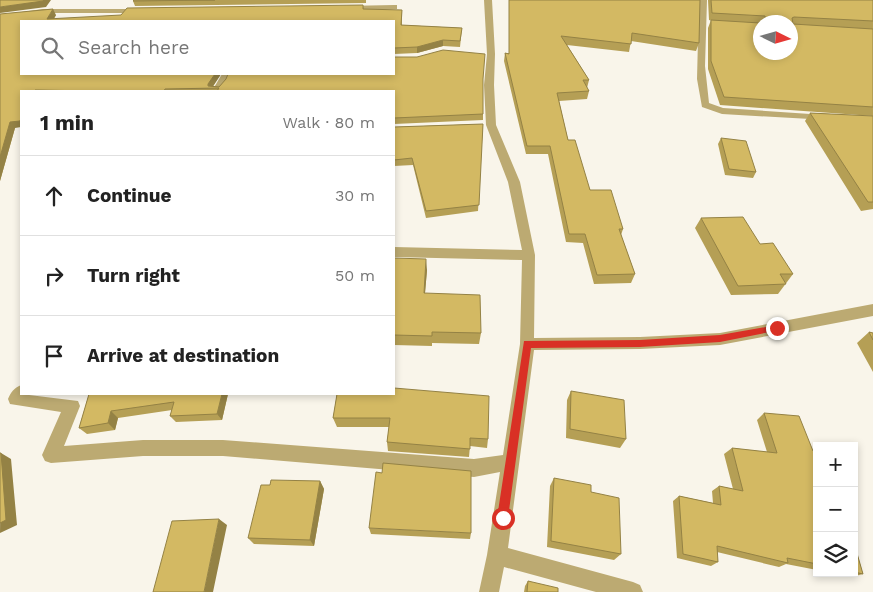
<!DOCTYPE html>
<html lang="en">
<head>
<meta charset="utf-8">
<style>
  body { margin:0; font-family:"Work Sans",sans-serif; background:#f2f2f2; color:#222 }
  .controls { position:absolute; right:15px; bottom:15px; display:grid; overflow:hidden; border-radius:0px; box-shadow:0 2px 8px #0003 }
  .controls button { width:45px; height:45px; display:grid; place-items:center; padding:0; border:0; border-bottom:1px solid #e0e0e0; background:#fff; color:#222; font:25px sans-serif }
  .compass { position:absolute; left:753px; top:15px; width:45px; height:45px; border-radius:50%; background:#fff; box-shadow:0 2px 8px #0003; rotate:95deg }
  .stop { position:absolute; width:15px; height:15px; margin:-11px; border:4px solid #d93025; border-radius:50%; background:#fff }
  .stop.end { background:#d93025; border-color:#fff; box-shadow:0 1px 5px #0008 }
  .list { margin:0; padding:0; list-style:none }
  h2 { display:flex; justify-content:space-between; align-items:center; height:65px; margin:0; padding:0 20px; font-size:21px }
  h2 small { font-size:16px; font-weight:400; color:#767676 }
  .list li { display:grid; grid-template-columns:32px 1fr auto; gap:15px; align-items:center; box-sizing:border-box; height:80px; padding:0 20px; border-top:1px solid #e0e0e0 }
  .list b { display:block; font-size:19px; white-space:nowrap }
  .list em { font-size:16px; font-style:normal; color:#767676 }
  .icon { flex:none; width:28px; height:28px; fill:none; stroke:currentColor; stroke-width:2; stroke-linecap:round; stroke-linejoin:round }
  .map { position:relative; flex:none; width:873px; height:592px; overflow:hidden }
  .search { position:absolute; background:#fff; box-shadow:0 2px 8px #0003; left:20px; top:20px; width:375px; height:55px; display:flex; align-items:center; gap:12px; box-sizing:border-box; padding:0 18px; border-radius:0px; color:#767676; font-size:19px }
  .panel { position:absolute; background:#fff; box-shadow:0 2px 8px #0003; left:20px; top:90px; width:375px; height:305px; border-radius:0px }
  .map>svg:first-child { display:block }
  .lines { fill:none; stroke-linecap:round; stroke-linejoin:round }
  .minor { fill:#bcaa72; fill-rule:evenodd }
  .wall { fill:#b59f55; fill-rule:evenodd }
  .shaded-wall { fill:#948245 }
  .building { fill:#d3b963; stroke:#948245 }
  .route { fill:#d93025 }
</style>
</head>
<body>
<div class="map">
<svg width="873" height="592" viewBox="0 0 873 592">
  <rect width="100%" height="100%" fill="#f9f5ea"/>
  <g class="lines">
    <!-- minor -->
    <path class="minor" d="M484 0H492L495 54 494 85 496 125 520 182 535 255 534 338 640 337 720 333 873 304V316L720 345 640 349 534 350 508 548 633 582 640 585 643 592H596L504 567 499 592H479L487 555 500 472 474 477 223 456H143L51 463 45 461 42 455 61 412 10 404 8 399C11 392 14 388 21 385V394L78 401 80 406 64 446 143 440H223L474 459 503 455 520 344 522 260 394 257V247L522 250 508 182 486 125 484 85 487 54Z
      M699 0H707L705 66 709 103 723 108 825 115 828 116V120L722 114 702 107 697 79Z
      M394 5H397V9L345 10 341 8 345 6Z
      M43 9H144L148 11 144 13H43L0 19V15Z
      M222 74H230L227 84 221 91H212Z"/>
  </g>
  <!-- wall -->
  <path class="wall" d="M134 0H366V3L135 6 133 1Z
    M509 0H700L699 43 696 51 631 41 629 52 567 45 589 80 587 88 589 91 587 99 559 101 568 140 590 190 623 229 621 235 635 274 631 283 594 284 583 243 566 242 548 154H526L504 61 505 53H509Z
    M708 0H873V116L720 105 708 69V28L711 20 713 21 709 20ZM760 22H790L760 52Z
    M363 5 364 9 402 10V25L462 28 460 47 443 46 417 53 394 54V21L21 74H221L213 86 483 80V120L394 124V91H21L15 128 0 181V14L56 15 54 19Z
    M810 113 873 116V209L861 211 805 121Z
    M483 124 478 211 426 218 413 165 394 166V127Z
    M721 138 756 172 753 178 725 175 718 144Z
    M701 218 760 244 793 274 778 294 731 295 695 228Z
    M394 258 427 270 425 293 481 333 479 344 432 343V346L394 345Z
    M869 332 873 333V372L857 343Z
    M571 391 626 439 620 448 566 438 567 400Z
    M89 394H228L222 420 176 422 170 416 172 410 118 418 115 430 87 434 79 428Z
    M337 394 488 439 487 448 470 446 469 457 388 451 387 442 389 427H337L333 418Z
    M764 413 813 451 817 452V570L786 564 779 567 717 552 718 562 711 566 677 558 673 501 679 496 713 503 712 491 719 486 733 489 724 454 732 448 767 452 757 420Z
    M554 478 591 492 621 554 614 560 547 547 550 486Z
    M320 481 324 489 314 546 254 544 248 538 270 485Z
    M369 528 471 533 470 539 371 534Z
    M854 543 863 574 851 577 831 573H854Z
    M528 581 558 592H524L525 586Z"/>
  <!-- shaded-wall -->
  <path class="shaded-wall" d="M44 0H51L46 7 0 13V7Z
    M53 9 56 15 52 21 47 19Z
    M443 40V46L417 53V47Z
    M215 74H221L212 88H209L208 84Z
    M21 118V127L15 128 0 181V157L10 122Z
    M426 259 427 270 424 304V293Z
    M222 394H228L222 420 217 414Z
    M111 411 118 418 115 430 108 423Z
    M1 453 11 459 17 525 0 533Z
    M320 481 324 489 314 546 310 540Z
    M219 519 227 525 213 592H204Z"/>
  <!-- building -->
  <path class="building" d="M0 0H44L43 1 0 7Z
    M134 0H215L133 1Z
    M509 0H700L699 43 632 33 631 44 561 36 589 80H583L589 91 557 93 568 140H575L590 190H611L623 229H619L635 274 597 275 585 234H569L550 146H527L505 53 509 54Z
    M711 0H873V21L794 17 792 18 793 24 873 29V107L724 97 711 61V20L760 23V52H790V22H764L766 21 765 16 712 13Z
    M363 5V9L402 10 401 25 462 28 460 41 443 40 417 47 394 48V21H21V74H215L208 84V86L219 87 226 79 228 74H394V57H417L443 50 485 54 483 79V114L394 118V91H217L219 88 165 89 164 91H93L35 90V91H21V118L20 121 10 122 0 157V14L53 9 47 19 121 15 127 8Z
    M810 113 873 116V202H868Z
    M483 124 479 205 426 211 412 158 394 160V127Z
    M721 138 746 141 756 172 729 169Z
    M743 217 760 244 773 243 793 274H780L786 284 738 286 701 218Z
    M394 258 426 259 424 293 480 295 481 333 432 332V336L394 335Z
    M869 332 873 333V340Z
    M394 388 489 396 488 439 470 438V449L387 442 390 418H333L337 394H394Z
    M571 391 624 400 626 439 570 429Z
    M89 394H222L217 414 170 416 174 402 111 411 108 423 79 428Z
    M764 413 799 416 813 451 817 452V564L787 558 788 563 717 546 718 562 683 554 679 496 721 505 719 486 743 491 732 448 777 453Z
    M0 453H1L6 520 0 523Z
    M383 463 471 471V533L369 528 376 472 382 473Z
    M554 478 591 485V492L619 498 621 554 551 541Z
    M271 480 320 481 310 540 248 538 261 485H270Z
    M219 519 204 592H153L172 521Z
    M854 543 863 574 854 572Z
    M528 581 558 588V592H527Z"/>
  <!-- route -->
  <path class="route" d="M777 325 780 326V330L720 342 640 347 531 348 508 518 507 522 503 523 499 522 497 518 524 341 640 340 720 335Z"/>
</svg>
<div class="controls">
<button>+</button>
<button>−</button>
<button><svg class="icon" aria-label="layers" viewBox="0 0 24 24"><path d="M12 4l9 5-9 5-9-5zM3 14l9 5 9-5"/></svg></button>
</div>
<svg class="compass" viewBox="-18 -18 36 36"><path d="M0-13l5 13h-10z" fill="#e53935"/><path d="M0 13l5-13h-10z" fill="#767676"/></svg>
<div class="stop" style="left:503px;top:518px"></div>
<div class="stop end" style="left:777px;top:328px"></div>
<div class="search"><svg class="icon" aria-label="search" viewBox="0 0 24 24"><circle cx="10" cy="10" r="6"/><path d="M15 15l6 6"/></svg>Search here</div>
<section class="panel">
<h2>1 min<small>Walk · 80 m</small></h2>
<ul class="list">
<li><svg class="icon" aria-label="ahead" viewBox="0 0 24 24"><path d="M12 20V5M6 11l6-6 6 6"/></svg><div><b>Continue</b></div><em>30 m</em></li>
<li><svg class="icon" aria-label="right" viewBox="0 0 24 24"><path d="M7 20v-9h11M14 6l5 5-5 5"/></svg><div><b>Turn right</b></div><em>50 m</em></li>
<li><svg class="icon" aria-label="arrive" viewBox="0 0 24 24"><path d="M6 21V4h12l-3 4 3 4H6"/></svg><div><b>Arrive at destination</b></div></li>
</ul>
</section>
</div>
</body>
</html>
